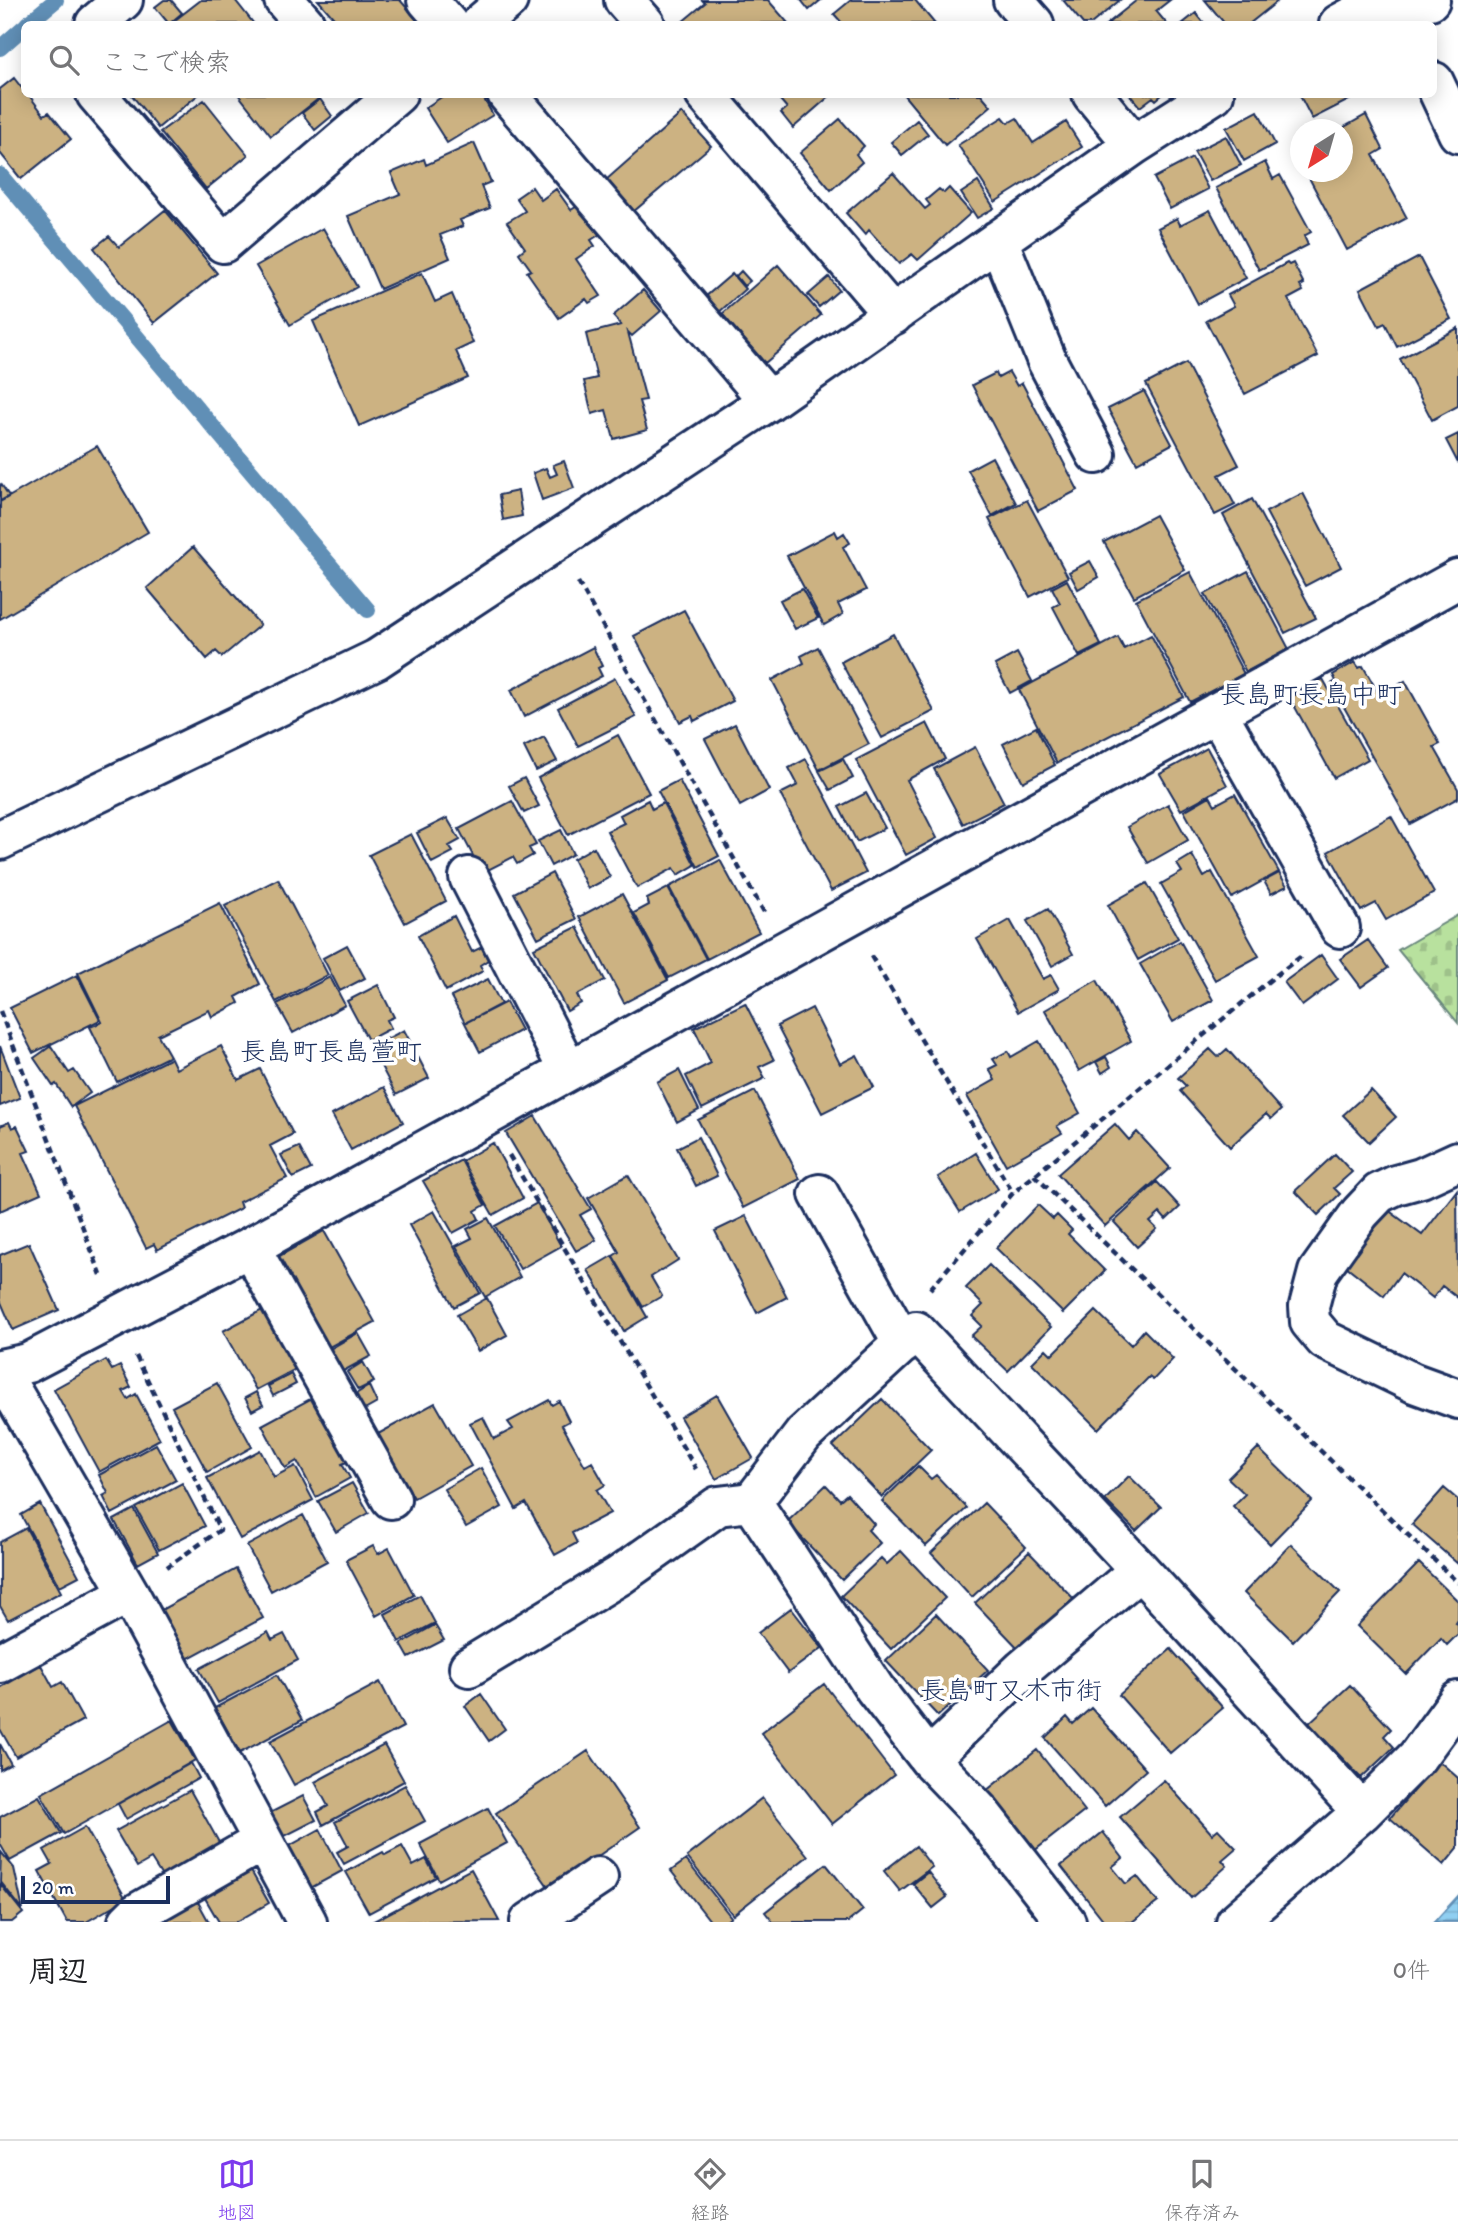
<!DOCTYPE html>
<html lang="ja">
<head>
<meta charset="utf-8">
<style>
  body { margin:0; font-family:Itim,"Klee One",sans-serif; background:#f6f6f6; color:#202124 }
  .compass { position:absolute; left:1290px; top:119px; width:63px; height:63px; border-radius:50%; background:#fff; box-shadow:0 4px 18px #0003; rotate:217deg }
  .scale { position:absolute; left:21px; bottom:18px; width:149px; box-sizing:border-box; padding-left:7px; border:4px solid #1b2f5e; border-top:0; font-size:19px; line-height:24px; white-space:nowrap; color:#1b2f5e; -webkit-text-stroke:5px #fff; paint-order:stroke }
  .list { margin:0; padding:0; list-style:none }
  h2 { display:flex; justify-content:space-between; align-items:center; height:91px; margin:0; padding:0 28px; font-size:30px }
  h2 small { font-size:23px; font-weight:400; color:#757577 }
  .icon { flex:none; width:38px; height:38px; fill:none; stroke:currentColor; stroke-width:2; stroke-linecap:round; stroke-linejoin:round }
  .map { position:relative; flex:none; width:1458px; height:1922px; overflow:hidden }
  .search { position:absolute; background:#fff; box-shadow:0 4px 18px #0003; left:21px; right:21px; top:21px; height:77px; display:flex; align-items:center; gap:18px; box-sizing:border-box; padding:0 24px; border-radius:10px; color:#757577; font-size:26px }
  .sheet { height:217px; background:#fff }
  nav { display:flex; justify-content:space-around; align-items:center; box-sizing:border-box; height:98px; border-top:2px solid #e0e0e0; background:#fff; font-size:19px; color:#757577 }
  nav a { display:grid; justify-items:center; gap:4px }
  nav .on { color:#7c3aed }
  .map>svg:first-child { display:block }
  .cemetery { fill:url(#cemetery-stones); stroke:#6a887e; stroke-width:2 }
  .water { fill:url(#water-rules); stroke:#618fb6; stroke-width:2 }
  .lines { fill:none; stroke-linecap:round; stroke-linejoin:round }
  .stream { stroke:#618fb6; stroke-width:16 }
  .building { fill:#ccb282; stroke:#1b2f5e; stroke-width:2 }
  .minor-casing { stroke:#1b2f5e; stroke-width:44 }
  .path { stroke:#1b2f5e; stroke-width:4.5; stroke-dasharray:7 5; stroke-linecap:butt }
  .minor { stroke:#fff; stroke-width:38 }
  .labels { text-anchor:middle; stroke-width:7; stroke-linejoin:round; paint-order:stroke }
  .quarter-label { font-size:26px; fill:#1b2f5e; stroke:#fff }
</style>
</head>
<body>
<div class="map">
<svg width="1458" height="1922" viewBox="0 0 1458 1922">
  <defs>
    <pattern id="cemetery-stones" width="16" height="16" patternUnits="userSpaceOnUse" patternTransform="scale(1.75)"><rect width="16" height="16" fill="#b8e19e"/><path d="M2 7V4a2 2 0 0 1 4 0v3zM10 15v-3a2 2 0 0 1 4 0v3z" fill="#9ec18a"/></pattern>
    <pattern id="water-rules" width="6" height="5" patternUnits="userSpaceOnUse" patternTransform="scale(1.75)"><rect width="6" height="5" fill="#90cff1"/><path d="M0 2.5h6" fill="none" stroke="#7cb2d1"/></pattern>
  </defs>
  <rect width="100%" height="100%" fill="#fff"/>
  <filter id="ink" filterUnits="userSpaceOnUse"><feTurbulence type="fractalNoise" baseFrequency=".0143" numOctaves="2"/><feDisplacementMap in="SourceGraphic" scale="14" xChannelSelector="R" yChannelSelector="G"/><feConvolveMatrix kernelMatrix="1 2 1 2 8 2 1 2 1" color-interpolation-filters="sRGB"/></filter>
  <g filter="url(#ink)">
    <!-- cemetery -->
    <path class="cemetery" d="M1458 915V1023L1398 950Z"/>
    <!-- water -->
    <path class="water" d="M1458 1896V1922H1434Z"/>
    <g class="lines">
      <!-- stream -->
      <path class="stream" d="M27 24 56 0
        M0 48 24 27
        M0 175 368 610"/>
    </g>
    <!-- building -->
    <path class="building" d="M164 0H171L182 13 169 24 155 7Z
      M201 0H235L254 24H170Z
      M318 0H400L421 24H339Z
      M702 0H768L788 23 684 24 682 22 705 3Z
      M801 0H821L809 10Z
      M851 0H915L935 24H843L834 14Z
      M1063 0H1120L1091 24H1083Z
      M1137 0H1170L1156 11 1167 24H1107Z
      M1205 0H1279L1249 24H1225Z
      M1196 13 1205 24H1182Z
      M14 78 24 91V94H28L44 115 49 112 71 139 21 179 0 153V89Z
      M131 94H199L158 128Z
      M238 94H321L322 96 271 136Z
      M446 94H481L493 115 447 143 425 108Z
      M775 94H832L793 128 781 113 787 108Z
      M903 94H981L991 106 945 145Z
      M1129 94H1163L1156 100 1153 97 1140 107Z
      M1299 94H1352L1353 98 1312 119Z
      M320 99 332 116 315 130 302 113Z
      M204 100 248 155 206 189 160 132Z
      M1258 111 1275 144 1244 161 1226 128Z
      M682 113 711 146 633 212 606 180Z
      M1366 115 1383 149 1373 155 1407 218 1347 250 1306 172H1342V130H1339Z
      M1003 117 1008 123 1017 118 1033 143 1066 122 1082 147 995 202 958 145Z
      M840 119 864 146 856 154 862 162 831 190 800 153Z
      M917 120 928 134 902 155 891 142Z
      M1226 136 1241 165 1210 181 1194 152Z
      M474 143 491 182 481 186 490 208 460 220 463 226 440 235 450 258 380 289 348 216 400 194 391 173 424 159 426 165Z
      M1192 158 1208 189 1170 209 1154 178Z
      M1265 162 1273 179 1280 175 1311 232 1304 236 1308 245 1259 270 1216 188Z
      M893 173 925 209 930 205 926 200 939 189 944 193 949 188 971 213 918 260 912 254 899 264 869 230 865 235 846 213Z
      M978 182 994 208 977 218 961 193Z
      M532 187 541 200 556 189 571 210 579 205 599 235 591 240 595 246 576 259 601 296 589 303 586 299 559 318 527 272 531 270 519 253 525 248 507 222 525 211 516 198Z
      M165 210 217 273 154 323 94 248 109 236 119 247Z
      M1210 210 1246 278 1198 304 1158 228 1177 218 1180 225Z
      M323 228 357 287 290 325 256 266Z
      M1419 257 1451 319 1397 347 1385 323 1379 326 1360 289Z
      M1287 263 1289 265 1293 263 1304 284 1300 286 1303 291 1288 299 1318 356 1245 394 1206 321 1234 306 1228 295Z
      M778 265 821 315 765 363 722 314Z
      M741 271 750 281 744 286 736 276Z
      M422 273 435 302 452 294 473 343 456 351 468 378 359 426 313 321Z
      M732 274 745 289 717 314 704 298Z
      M829 277 839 290 819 307 808 295Z
      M643 290 661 311 632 336 628 332 646 400 639 401 647 430 614 439 606 410 592 414 584 381 597 378 586 334 621 325 613 316Z
      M1458 328V406L1432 420 1400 359Z
      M1186 363 1239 465 1219 475 1235 505 1215 515 1146 384Z
      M1009 372 1017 386 1022 383 1078 490 1038 511 972 385 996 373 998 378Z
      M1144 391 1172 444 1137 463 1108 409Z
      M1458 434V463L1446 440Z
      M97 446 148 532 0 619V502Z
      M992 457 1016 503 992 516 968 470Z
      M564 461 574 488 542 500 533 473 546 468 550 477 557 474 553 465Z
      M1 484 9 496 0 501V485Z
      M518 491 522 516 503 520 499 495Z
      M1303 493 1341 567 1305 586 1266 512Z
      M1252 499 1316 618 1285 633 1223 515Z
      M1027 500 1068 577 1030 597 989 519Z
      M1155 515 1185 570 1134 597 1104 542Z
      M835 531 838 537 844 533 850 543 843 547 866 590 838 604 843 614 824 625 787 556Z
      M193 547 260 625 222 657 216 651 207 659 147 588Z
      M1090 561 1099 577 1078 589 1069 572Z
      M1248 571 1289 649 1246 672 1205 594Z
      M1190 572 1244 674 1190 702 1136 600Z
      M1067 580 1101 645 1079 656 1053 607 1060 603 1052 588Z
      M802 589 818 618 795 629 780 600Z
      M684 610 733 701 694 721 692 716 680 722 634 636Z
      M893 634 934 711 882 738 841 662Z
      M1151 635 1184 697 1057 763 1019 690 1118 637 1124 649Z
      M593 647 602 666 598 668 602 676 524 717 511 690Z
      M818 647 869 744 819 770 772 680 804 663 801 656Z
      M1017 653 1032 681 1010 693 995 665Z
      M1355 662 1359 668 1363 666 1380 696 1405 681 1440 744 1434 747 1458 789V798L1410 824 1331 684 1336 681 1333 675Z
      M615 678 636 717 578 746 558 708Z
      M1323 679 1368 759 1334 778 1290 698Z
      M927 723 945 759 907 780 937 838 906 855 856 760Z
      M735 724 769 790 740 806 705 739Z
      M1036 727 1055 765 1023 782 1003 744Z
      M618 735 649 793 568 835 538 778Z
      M544 737 557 761 536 771 524 747Z
      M975 747 1004 803 963 824 934 769Z
      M1207 748 1227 785 1181 810 1160 774Z
      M806 759 866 873 831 891 780 794 798 785 789 768Z
      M843 759 853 778 830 790 819 771Z
      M524 778 539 806 524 813 509 786Z
      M679 780 719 856 698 867 658 791Z
      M866 793 885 828 857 842 839 807Z
      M1235 794 1279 872 1232 898 1184 811 1210 796 1215 805Z
      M648 800 652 809 663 803 695 865 678 875 674 868 637 888 607 831 624 823 620 815Z
      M512 801 536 845 529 848 533 855 517 864 513 857 482 873 459 829Z
      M1168 804 1188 840 1148 863 1127 827Z
      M1391 816 1434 893 1386 920 1376 903 1361 911 1328 852Z
      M447 818 460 840 449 846 453 852 432 863 417 833Z
      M561 830 573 854 551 866 538 841Z
      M411 834 446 901 405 923 369 855Z
      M594 847 610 877 588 889 573 859Z
      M1192 855 1204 877 1212 872 1259 956 1215 980 1161 884 1182 872 1177 864Z
      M720 860 759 932 707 959 669 887Z
      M552 873 576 919 538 938 514 893Z
      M1279 873 1287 886 1271 894 1264 881Z
      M278 879 328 975 276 1002 225 906Z
      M1147 883 1178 938 1138 960 1108 905Z
      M668 888 706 959 669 978 634 913 649 905 647 899Z
      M622 894 668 980 624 1003 579 917Z
      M220 903 260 984 236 997 239 1003 212 1017 209 1010 158 1035 170 1056 117 1082 90 1027 102 1022 78 973Z
      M1048 909 1073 954 1052 966 1027 921Z
      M454 916 472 952 482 947 488 960 480 965 483 971 446 991 418 936Z
      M1010 920 1043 979 1051 975 1059 989 1018 1012 977 939Z
      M577 927 605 980 577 995 581 1003 567 1011 534 948Z
      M1368 940 1388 968 1361 987 1340 959Z
      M1180 941 1213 1000 1173 1022 1140 964Z
      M347 945 365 978 340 991 323 958Z
      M1321 955 1338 979 1302 1006 1284 982Z
      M77 975 100 1020 33 1053 10 1008Z
      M330 977 345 1005 293 1033 277 1004Z
      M488 979 501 1004 465 1023 451 997Z
      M1097 980 1131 1041 1079 1071 1045 1010Z
      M378 985 394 1017 387 1020 391 1028 368 1040 347 1001Z
      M506 1002 521 1030 480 1052 465 1023Z
      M745 1003 774 1060 759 1067 765 1078 702 1109 686 1076 711 1063 694 1028Z
      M812 1008 840 1064 857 1055 874 1087 822 1113 777 1026Z
      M404 1030 429 1078 396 1095 371 1047Z
      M1039 1041 1080 1113 1057 1126 1062 1133 1006 1165 967 1096 995 1080 989 1069 997 1065 993 1059 1008 1051 1011 1057Z
      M0 1046 20 1098 0 1106Z
      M51 1046 69 1073 74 1070 90 1093 71 1107 56 1084 53 1086 34 1058Z
      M221 1046 238 1080 260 1069 293 1134 270 1146 287 1178 239 1202 241 1208 157 1250 154 1244 146 1248 74 1106 171 1058 176 1069Z
      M1210 1049 1218 1057 1227 1049 1281 1110 1271 1119 1266 1114 1230 1147 1180 1091 1186 1086 1178 1078Z
      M1106 1057 1111 1067 1102 1073 1096 1062Z
      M679 1070 699 1110 677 1122 657 1082Z
      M384 1087 403 1122 351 1150 332 1115Z
      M1371 1090 1396 1117 1369 1142 1343 1115Z
      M755 1091 800 1179 743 1208 698 1120Z
      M535 1116 591 1209 580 1215 596 1240 576 1251 506 1133Z
      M9 1122 12 1128 17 1126 29 1151 23 1153 41 1193 0 1211V1126Z
      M1115 1124 1129 1140 1137 1132 1170 1168 1105 1226 1058 1174Z
      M698 1137 717 1176 696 1186 677 1148Z
      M493 1143 523 1198 493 1215 462 1161Z
      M299 1147 311 1169 293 1178 281 1155Z
      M976 1153 998 1189 960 1212 938 1177Z
      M1335 1154 1352 1172 1334 1188 1340 1194 1318 1215 1295 1191Z
      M461 1160 485 1205 475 1211 479 1219 453 1233 423 1181Z
      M628 1175 678 1260 651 1277 662 1296 643 1307 613 1256 619 1252 588 1198Z
      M1157 1182 1180 1207 1166 1220 1160 1213 1150 1222 1157 1229 1137 1247 1114 1222Z
      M1457 1190 1458 1298 1442 1286 1433 1298 1401 1273 1384 1296 1346 1266 1388 1210 1422 1235Z
      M537 1203 561 1246 520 1269 495 1226Z
      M1038 1205 1053 1219 1057 1215 1072 1230 1068 1234 1105 1271 1063 1313 996 1248Z
      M434 1211 480 1293 454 1307 409 1225Z
      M746 1216 787 1297 757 1313 715 1231Z
      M488 1218 520 1277 485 1297 456 1246 472 1238 467 1229Z
      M324 1231 375 1322 322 1351 271 1261Z
      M29 1243 59 1310 13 1330 0 1300V1255Z
      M612 1256 647 1317 624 1331 588 1270Z
      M989 1265 1051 1327 1008 1371 971 1336 982 1326 972 1316 983 1305 966 1288Z
      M487 1298 507 1335 478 1351 457 1315Z
      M264 1309 296 1369 256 1390 223 1331Z
      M1096 1311 1131 1345 1144 1330 1173 1359 1153 1380 1149 1377 1098 1429 1032 1363 1046 1349 1052 1355Z
      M358 1333 371 1356 336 1375 323 1353Z
      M106 1360 112 1370 120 1366 131 1387 123 1391 128 1399 136 1394 160 1439 99 1472 54 1389Z
      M363 1362 374 1382 358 1390 347 1372Z
      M291 1374 296 1384 273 1396 268 1386Z
      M217 1383 252 1447 207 1472 172 1407Z
      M369 1386 377 1403 363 1411 354 1395Z
      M256 1392 263 1405 252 1411 245 1398Z
      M717 1395 753 1458 716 1479 680 1417Z
      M312 1398 347 1462 342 1464 350 1478 316 1497 297 1461 285 1468 262 1425Z
      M882 1399 931 1450 882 1497 833 1446Z
      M549 1400 552 1405 559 1401 569 1421 562 1425 585 1466 592 1462 605 1485 597 1490 610 1513 572 1533 577 1543 555 1555 526 1503 516 1509 470 1423 483 1417 494 1439 513 1429 508 1422Z
      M435 1403 471 1466 414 1498 378 1434Z
      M156 1444 176 1480 112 1514 103 1496 108 1493 99 1475Z
      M1258 1448 1312 1501 1270 1544 1233 1506 1245 1494 1228 1478Z
      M260 1450 274 1477 295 1466 313 1500 240 1539 207 1478Z
      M918 1466 931 1479 936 1475 967 1508 926 1546 882 1501Z
      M481 1468 502 1507 466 1527 444 1489Z
      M1129 1476 1161 1507 1136 1531 1105 1500Z
      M182 1483 205 1526 159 1550 136 1508Z
      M352 1483 369 1513 336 1532 318 1501Z
      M826 1485 840 1500 847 1494 874 1524 868 1530 880 1543 842 1580 787 1522Z
      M1444 1488 1458 1500V1564L1412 1524Z
      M984 1503 1026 1547 972 1597 931 1553Z
      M40 1504 79 1576 60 1586 21 1515Z
      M134 1509 158 1553 138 1564 114 1520Z
      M303 1515 327 1561 271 1591 247 1546Z
      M26 1528 61 1592 8 1620 0 1606V1542Z
      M1291 1544 1340 1592 1293 1641 1244 1593Z
      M373 1546 378 1554 389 1548 414 1595 376 1616 346 1560Z
      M901 1551 945 1598 891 1649 841 1596 881 1558 887 1564Z
      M1029 1552 1075 1600 1021 1651 975 1603Z
      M1419 1563 1458 1601V1620L1456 1623 1458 1624V1634L1447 1645 1441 1638 1406 1674 1357 1626Z
      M236 1569 263 1618 187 1659 161 1610Z
      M420 1595 435 1623 399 1642 385 1614Z
      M791 1608 822 1648 788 1673 758 1633Z
      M936 1614 988 1670 938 1716 886 1661Z
      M435 1625 444 1640 409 1658 401 1644Z
      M268 1632 272 1640 284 1634 298 1660 218 1703 199 1669Z
      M1171 1649 1223 1708 1170 1753 1119 1695Z
      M41 1665 53 1687 62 1682 83 1720 16 1757 0 1729V1688Z
      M277 1675 302 1720 240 1753 215 1708Z
      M380 1682 403 1727 294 1785 270 1741Z
      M824 1684 894 1775 832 1824 761 1733Z
      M1350 1685 1391 1729 1384 1736 1394 1747 1361 1778 1309 1723Z
      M481 1694 505 1729 489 1741 465 1706Z
      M1091 1708 1146 1770 1105 1806 1045 1738 1067 1717 1073 1724Z
      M172 1720 195 1760 64 1834 41 1794Z
      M0 1744 11 1764 0 1770Z
      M384 1745 404 1781 323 1825 317 1812 328 1806 315 1782Z
      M1037 1750 1085 1811 1034 1851 986 1791Z
      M588 1751 640 1827 550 1889 496 1813Z
      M1439 1761 1458 1778V1848L1444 1865 1390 1818Z
      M191 1763 199 1778 126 1819 118 1804Z
      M1164 1780 1212 1834 1218 1829 1236 1848 1222 1860 1227 1866 1191 1898 1120 1817Z
      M405 1785 425 1821 344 1864 337 1852 348 1846 335 1822Z
      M190 1790 221 1846 163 1878 151 1859 137 1867 116 1831Z
      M39 1796 61 1833 10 1861 0 1844V1817Z
      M303 1796 316 1820 281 1838 268 1814Z
      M762 1798 808 1856 733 1915 687 1857Z
      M488 1808 507 1843 439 1880 420 1844Z
      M85 1827 126 1899 86 1922H67L39 1871 52 1864 44 1850Z
      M320 1829 342 1871 309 1889 286 1848Z
      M1103 1832 1123 1858 1112 1867 1126 1884 1137 1876 1158 1902 1132 1922H1105L1061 1866Z
      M402 1846 413 1866 426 1859 436 1877 369 1913 346 1872 383 1852 385 1855Z
      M916 1846 932 1867 900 1891 884 1871Z
      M1 1852 14 1868 23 1910 0 1881Z
      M686 1860 731 1917 725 1922H711L671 1871Z
      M826 1864 863 1910 848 1922H773L765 1912Z
      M471 1869 499 1921 372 1922Z
      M251 1871 269 1903 236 1922H219L205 1898Z
      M928 1872 947 1897 933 1908 913 1884Z
      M0 1884 23 1913 12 1922H0Z
      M198 1902 209 1922H162Z"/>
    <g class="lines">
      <defs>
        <path id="minor" d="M284 0 305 24
          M427 0 448 24
          M624 0 645 24
          M1013 0 1034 24
          M95 24 123 0
          M480 24 508 0
          M1339 24 1365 10 1398 9 1430 0
          M1434 82 1458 133
          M96 94 223 243 397 94
          M507 94 769 401
          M705 94 893 315
          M1092 94 1134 145
          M998 240 1047 361 1096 454
          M1217 712 1340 928
          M0 840 377 659 769 401 1134 145 1214 94
          M469 877 568 1070
          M1458 1161 1421 1178 1396 1185 1379 1193 1360 1213 1318 1272 1309 1306 1310 1322 1325 1340 1414 1383 1458 1399
          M819 1194 903 1344
          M250 1247 391 1499
          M0 1369 28 1363 250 1247 1458 579
          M0 1371 129 1593 307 1922
          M1140 1570 1023 1669 929 1759 875 1689 752 1502 804 1434 916 1331 1140 1570 1362 1812
          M0 1663 129 1593
          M469 1667 619 1576 718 1506 752 1502
          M929 1759 979 1811 1066 1922
          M128 1922 137 1913 263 1841
          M530 1922 598 1877
          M1236 1922 1362 1812 1417 1757 1458 1701"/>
      </defs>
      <!-- minor casing -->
      <use href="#minor" class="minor-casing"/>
      <!-- path -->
      <path class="path" d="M578 582 764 912
        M871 956 1013 1193
        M0 1011 101 1275
        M509 1155 696 1469
        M1034 1175 1458 1583
        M930 1289 1013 1193 1275 976 1303 955
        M136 1356 220 1530 167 1567"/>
      <!-- minor -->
      <use href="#minor" class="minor"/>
    </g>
  </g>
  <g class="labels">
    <!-- quarter labels -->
    <g class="quarter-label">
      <text x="1311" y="703">長島町長島中町</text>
      <text x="331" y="1060">長島町長島萱町</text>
      <text x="1011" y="1699">長島町又木市街</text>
    </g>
  </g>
</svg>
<svg class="compass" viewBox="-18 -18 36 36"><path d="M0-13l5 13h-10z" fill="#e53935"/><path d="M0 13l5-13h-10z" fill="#757577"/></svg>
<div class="scale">20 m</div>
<div class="search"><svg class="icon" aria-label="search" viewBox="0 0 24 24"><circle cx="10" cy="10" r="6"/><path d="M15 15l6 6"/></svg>ここで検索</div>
</div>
<section class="sheet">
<h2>周辺<small>0件</small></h2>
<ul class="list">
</ul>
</section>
<nav>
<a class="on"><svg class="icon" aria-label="map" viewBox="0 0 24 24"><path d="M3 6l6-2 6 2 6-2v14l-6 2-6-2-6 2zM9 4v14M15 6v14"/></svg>地図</a>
<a><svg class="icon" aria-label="directions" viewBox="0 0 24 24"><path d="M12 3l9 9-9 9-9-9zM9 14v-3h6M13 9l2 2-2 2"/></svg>経路</a>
<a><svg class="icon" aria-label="saved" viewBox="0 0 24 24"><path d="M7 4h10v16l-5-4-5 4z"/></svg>保存済み</a>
</nav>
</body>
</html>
